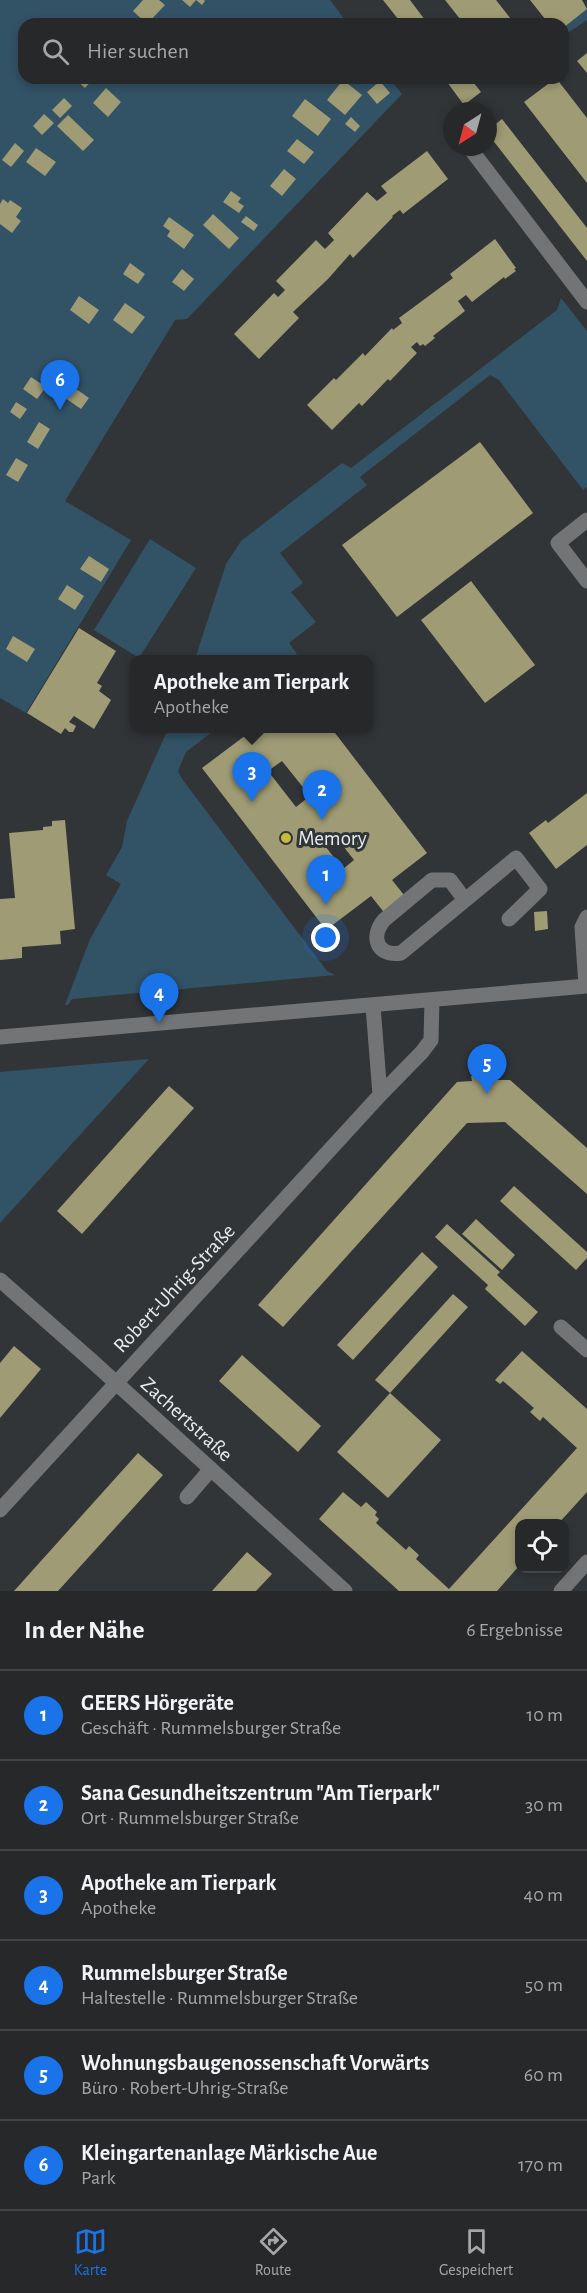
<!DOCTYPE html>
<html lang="de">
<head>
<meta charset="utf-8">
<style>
  body { margin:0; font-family:"Alegreya Sans",sans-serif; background:#323436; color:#f1f3f6 }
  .controls { position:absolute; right:18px; bottom:18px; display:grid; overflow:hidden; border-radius:12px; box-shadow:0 3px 9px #0003 }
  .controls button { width:54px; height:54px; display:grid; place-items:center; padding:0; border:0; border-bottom:2px solid #424447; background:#26282a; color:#f1f3f6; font:30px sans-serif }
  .compass { position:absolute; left:443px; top:102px; width:54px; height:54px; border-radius:50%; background:#26282a; box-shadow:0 3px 9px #0003; rotate:216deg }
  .you { position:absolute; left:326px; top:938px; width:21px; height:21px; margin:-15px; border:4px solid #fff; border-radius:50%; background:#1a73e8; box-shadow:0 0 0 9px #1a73e833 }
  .badge { display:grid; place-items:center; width:39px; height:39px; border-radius:50%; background:#1a73e8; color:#fff; font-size:20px; font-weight:700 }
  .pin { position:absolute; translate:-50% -50px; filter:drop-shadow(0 2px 3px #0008) }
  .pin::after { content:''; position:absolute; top:32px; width:21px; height:18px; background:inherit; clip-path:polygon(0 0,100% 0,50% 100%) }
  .popup { position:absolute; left:130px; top:655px; width:243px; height:78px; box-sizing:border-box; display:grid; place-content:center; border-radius:12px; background:#26282a; filter:drop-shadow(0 2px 4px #0005); font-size:20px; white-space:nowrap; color:#a4a6a8 }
  .popup b { font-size:22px; color:#f1f3f6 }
  .popup::after { content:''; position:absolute; left:50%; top:100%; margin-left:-12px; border:12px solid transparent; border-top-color:#26282a }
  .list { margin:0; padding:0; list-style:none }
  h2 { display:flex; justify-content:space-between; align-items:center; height:78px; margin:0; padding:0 24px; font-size:26px }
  h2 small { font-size:20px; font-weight:400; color:#a4a6a8 }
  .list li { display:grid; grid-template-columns:39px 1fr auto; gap:18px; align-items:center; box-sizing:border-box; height:90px; padding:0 24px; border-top:2px solid #424447 }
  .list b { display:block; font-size:22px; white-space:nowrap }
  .list p { margin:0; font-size:20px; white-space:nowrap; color:#a4a6a8 }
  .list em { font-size:20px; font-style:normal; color:#a4a6a8 }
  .icon { flex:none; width:33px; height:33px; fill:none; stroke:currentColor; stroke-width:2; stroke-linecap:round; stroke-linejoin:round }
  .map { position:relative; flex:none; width:587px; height:1591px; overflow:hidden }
  .search { position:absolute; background:#26282a; box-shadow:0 3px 9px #0003; left:18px; right:18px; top:18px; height:66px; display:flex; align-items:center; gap:15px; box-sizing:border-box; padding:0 21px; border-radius:18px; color:#a4a6a8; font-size:22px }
  .sheet { height:618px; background:#26282a }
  nav { display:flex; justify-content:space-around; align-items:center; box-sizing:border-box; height:84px; border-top:2px solid #424447; background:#26282a; font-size:16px; color:#a4a6a8 }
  nav a { display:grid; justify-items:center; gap:3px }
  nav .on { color:#1a73e8 }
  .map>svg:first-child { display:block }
  .green { fill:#325265 }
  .building { fill:#9e9b75; fill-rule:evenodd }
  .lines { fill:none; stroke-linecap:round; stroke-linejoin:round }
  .minor { stroke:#737475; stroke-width:15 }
  .poi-dot { fill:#c8bb3b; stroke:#323538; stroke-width:2 }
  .labels { text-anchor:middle; stroke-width:6; stroke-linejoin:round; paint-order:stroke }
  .poi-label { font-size:21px; fill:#e9eced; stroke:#323538; text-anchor:start }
  .street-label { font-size:21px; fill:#e9eced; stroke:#323538 }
</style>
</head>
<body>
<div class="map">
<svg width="587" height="1591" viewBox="0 0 587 1591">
  <rect width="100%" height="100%" fill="#323538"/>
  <!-- green -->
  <path class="green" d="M0 0H330L348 24H24V78H389L402 94 187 319 175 320 65 501 131 540 26 713 0 698Z
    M587 9V20L563 36V28Z
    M561 298 587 331V487L583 490 499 380 490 375 360 477 367 485 280 553 303 583 291 592 316 622 289 643 297 654 290 659H195L226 564 241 541 342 463 351 468 557 310Z
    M150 539 196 568 139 658 94 630Z
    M168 729H216L186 752 178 771 182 779 327 971 335 975 72 999 68 1005H65L90 939 121 884 106 875 122 847 127 821Z
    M149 1059 0 1223V1072Z"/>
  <!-- building -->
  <path class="building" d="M143 0H159L165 5 147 24 133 11Z
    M182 0H204L205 1 202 5 196 0 190 7Z
    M383 0H410L428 24H402Z
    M445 0H496L515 24H464Z
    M530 0H582L587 9 563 28V24H549Z
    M587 53V73L577 61Z
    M74 78H94L85 88Z
    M444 78H470L481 92 464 105Z
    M556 78 587 118V183L524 102Z
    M343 80 362 95 345 115 327 100Z
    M380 81 390 93 377 104 367 92Z
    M106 88 121 102 108 117 93 103Z
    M64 98 72 106 60 118 52 110Z
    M305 99 331 119 318 136 292 116Z
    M44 114 54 123 42 135 33 126Z
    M68 115 94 140 83 151 57 126Z
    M351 117 360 126 355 132 345 124Z
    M502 119 587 228V261L488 134V130Z
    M297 139 314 152 304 164 287 151Z
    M15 143 24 151 11 167 2 160Z
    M36 148 56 162 45 176 26 162Z
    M427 151 448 179 403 214 400 210 392 216 393 217 353 258 350 254 328 279 293 312 299 318 259 359 234 334 274 293 278 297 285 290 276 281 316 240 325 249 334 240 328 233 367 192 377 201 387 193 381 186Z
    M284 169 296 179 282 196 270 186Z
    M231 191 241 198 238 202 244 206 239 213 223 202Z
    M3 199 8 203 10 200 22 208 16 217 21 221 12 233 0 224V204Z
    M213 214 239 238 229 249 203 225Z
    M246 216 258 225 254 231 241 222Z
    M169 217 194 235 184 249 167 236 170 231 163 226Z
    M495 239 516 268 514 269 516 271 505 279 504 277 472 302 466 295 458 301 465 311 433 336 435 338 425 346 423 344 420 346 417 342 411 347 417 353 390 381 388 379 362 406 359 403 332 430 307 405 334 378 336 380 363 353 365 356 392 328 393 330 402 323 399 318 453 278 450 274Z
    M130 263 145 274 138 284 123 274Z
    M182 269 194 279 184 291 172 282Z
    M79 296 99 310 89 324 70 310Z
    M125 303 145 317 132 334 113 320Z
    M31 377 46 387 37 399 23 389Z
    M63 385 69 390 72 386 89 398 81 409 58 393Z
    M16 402 27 409 20 419 10 412Z
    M39 422 50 429 38 449 27 442Z
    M480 442 533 513 397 617 342 545Z
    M16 458 28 465 18 482 6 475Z
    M89 556 109 569 101 582 80 569Z
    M471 581 535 665 485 703 421 620Z
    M67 585 84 596 75 610 58 599Z
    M79 628 116 651 97 683 102 686 99 691 111 700 94 729 74 716 69 722 76 726 73 732H69L65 728 61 734 27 713Z
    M13 636 35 649 27 662 6 649Z
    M254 729H332L427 853 392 880 412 905 391 921 371 896 326 930 202 768ZM282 761 310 796 296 807 268 771ZM333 833 354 860 343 869 322 842Z
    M587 793V845L556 869 529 833 546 820 548 823Z
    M65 820 75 929 60 931 61 944 22 947V958L0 960V899L15 898 9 833 43 830V827L52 826V821Z
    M547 911 548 929 535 931 534 912Z
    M471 1076H494L495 1080H510L587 1148V1194L505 1122 467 1123 283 1327 258 1305 457 1082 472 1081Z
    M169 1086 194 1108 82 1234 57 1211Z
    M514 1186 587 1252V1258L576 1270 500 1201Z
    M476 1219 515 1255 502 1270 462 1234Z
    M447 1224 500 1272 497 1275 538 1312 525 1326 485 1289 488 1285 435 1237Z
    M422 1252 438 1267 353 1360 337 1345Z
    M453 1294 468 1307 390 1393 441 1440 388 1498 337 1452 390 1393 375 1380Z
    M14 1346 41 1369 0 1418V1363Z
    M522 1351 587 1409V1492L558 1524H519V1566L497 1591H399L319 1519 343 1492 361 1507 366 1502 377 1512 375 1515 379 1519 376 1523 406 1550 409 1546 419 1555 416 1559 449 1589 577 1448 543 1417 540 1421 530 1412 534 1408 503 1381 500 1384 495 1380Z
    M242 1355 321 1426 298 1452 219 1381Z
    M138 1453 163 1475 58 1591H14Z
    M247 1552 272 1574 256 1591H212Z"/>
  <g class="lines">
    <!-- minor -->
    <path class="minor" d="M469 147 587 302
      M587 520 558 543 587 581
      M465 900 450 880H432L384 920C370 937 377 957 401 953L516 858 540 889 509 919
      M586 986 582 927 587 917
      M373 1006 380 1095
      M0 1037 587 986
      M0 1280 92 1361 345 1591
      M561 1327 587 1350
      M187 1497 211 1469
      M0 1510 380 1095 422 1052 431 1040 432 1000
      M561 1591 587 1562"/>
  </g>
  <!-- markers -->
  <circle class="poi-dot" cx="286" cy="838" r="6"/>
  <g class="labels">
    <!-- poi labels -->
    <g class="poi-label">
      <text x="298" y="845">Memory</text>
    </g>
    <!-- street labels -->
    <g class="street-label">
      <text transform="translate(174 1288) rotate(-47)" y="7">Robert-Uhrig-Straße</text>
      <text transform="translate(187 1419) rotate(42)" y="7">Zachertstraße</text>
    </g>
  </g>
</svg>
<div class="controls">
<button><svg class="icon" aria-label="locate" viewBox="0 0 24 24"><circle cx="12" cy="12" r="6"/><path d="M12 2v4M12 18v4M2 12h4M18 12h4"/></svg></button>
</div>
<svg class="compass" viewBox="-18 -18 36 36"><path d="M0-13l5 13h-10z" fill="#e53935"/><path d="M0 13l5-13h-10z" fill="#a4a6a8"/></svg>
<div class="you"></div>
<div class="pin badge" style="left:326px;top:905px">1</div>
<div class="pin badge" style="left:322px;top:820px">2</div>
<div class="pin badge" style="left:252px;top:802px">3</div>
<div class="popup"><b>Apotheke am Tierpark</b>Apotheke</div>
<div class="pin badge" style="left:159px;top:1023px">4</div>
<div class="pin badge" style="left:487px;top:1094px">5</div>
<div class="pin badge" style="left:60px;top:410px">6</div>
<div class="search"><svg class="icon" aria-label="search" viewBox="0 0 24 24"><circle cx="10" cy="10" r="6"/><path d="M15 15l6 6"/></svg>Hier suchen</div>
</div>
<section class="sheet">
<h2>In der Nähe<small>6 Ergebnisse</small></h2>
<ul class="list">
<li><span class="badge">1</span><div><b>GEERS Hörgeräte</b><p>Geschäft · Rummelsburger Straße</p></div><em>10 m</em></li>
<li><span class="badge">2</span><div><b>Sana Gesundheitszentrum &quot;Am Tierpark&quot;</b><p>Ort · Rummelsburger Straße</p></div><em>30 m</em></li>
<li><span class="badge">3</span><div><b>Apotheke am Tierpark</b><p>Apotheke</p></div><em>40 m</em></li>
<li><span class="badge">4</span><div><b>Rummelsburger Straße</b><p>Haltestelle · Rummelsburger Straße</p></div><em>50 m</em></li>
<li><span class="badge">5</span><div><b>Wohnungsbaugenossenschaft Vorwärts</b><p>Büro · Robert-Uhrig-Straße</p></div><em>60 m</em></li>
<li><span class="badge">6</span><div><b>Kleingartenanlage Märkische Aue</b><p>Park</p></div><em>170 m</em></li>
</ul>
</section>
<nav>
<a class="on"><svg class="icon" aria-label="map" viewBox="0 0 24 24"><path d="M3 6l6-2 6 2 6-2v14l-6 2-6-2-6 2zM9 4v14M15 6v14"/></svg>Karte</a>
<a><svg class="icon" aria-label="directions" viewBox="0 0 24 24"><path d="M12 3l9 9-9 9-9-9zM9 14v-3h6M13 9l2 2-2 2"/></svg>Route</a>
<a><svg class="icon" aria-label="saved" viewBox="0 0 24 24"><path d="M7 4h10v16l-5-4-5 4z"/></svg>Gespeichert</a>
</nav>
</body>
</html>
